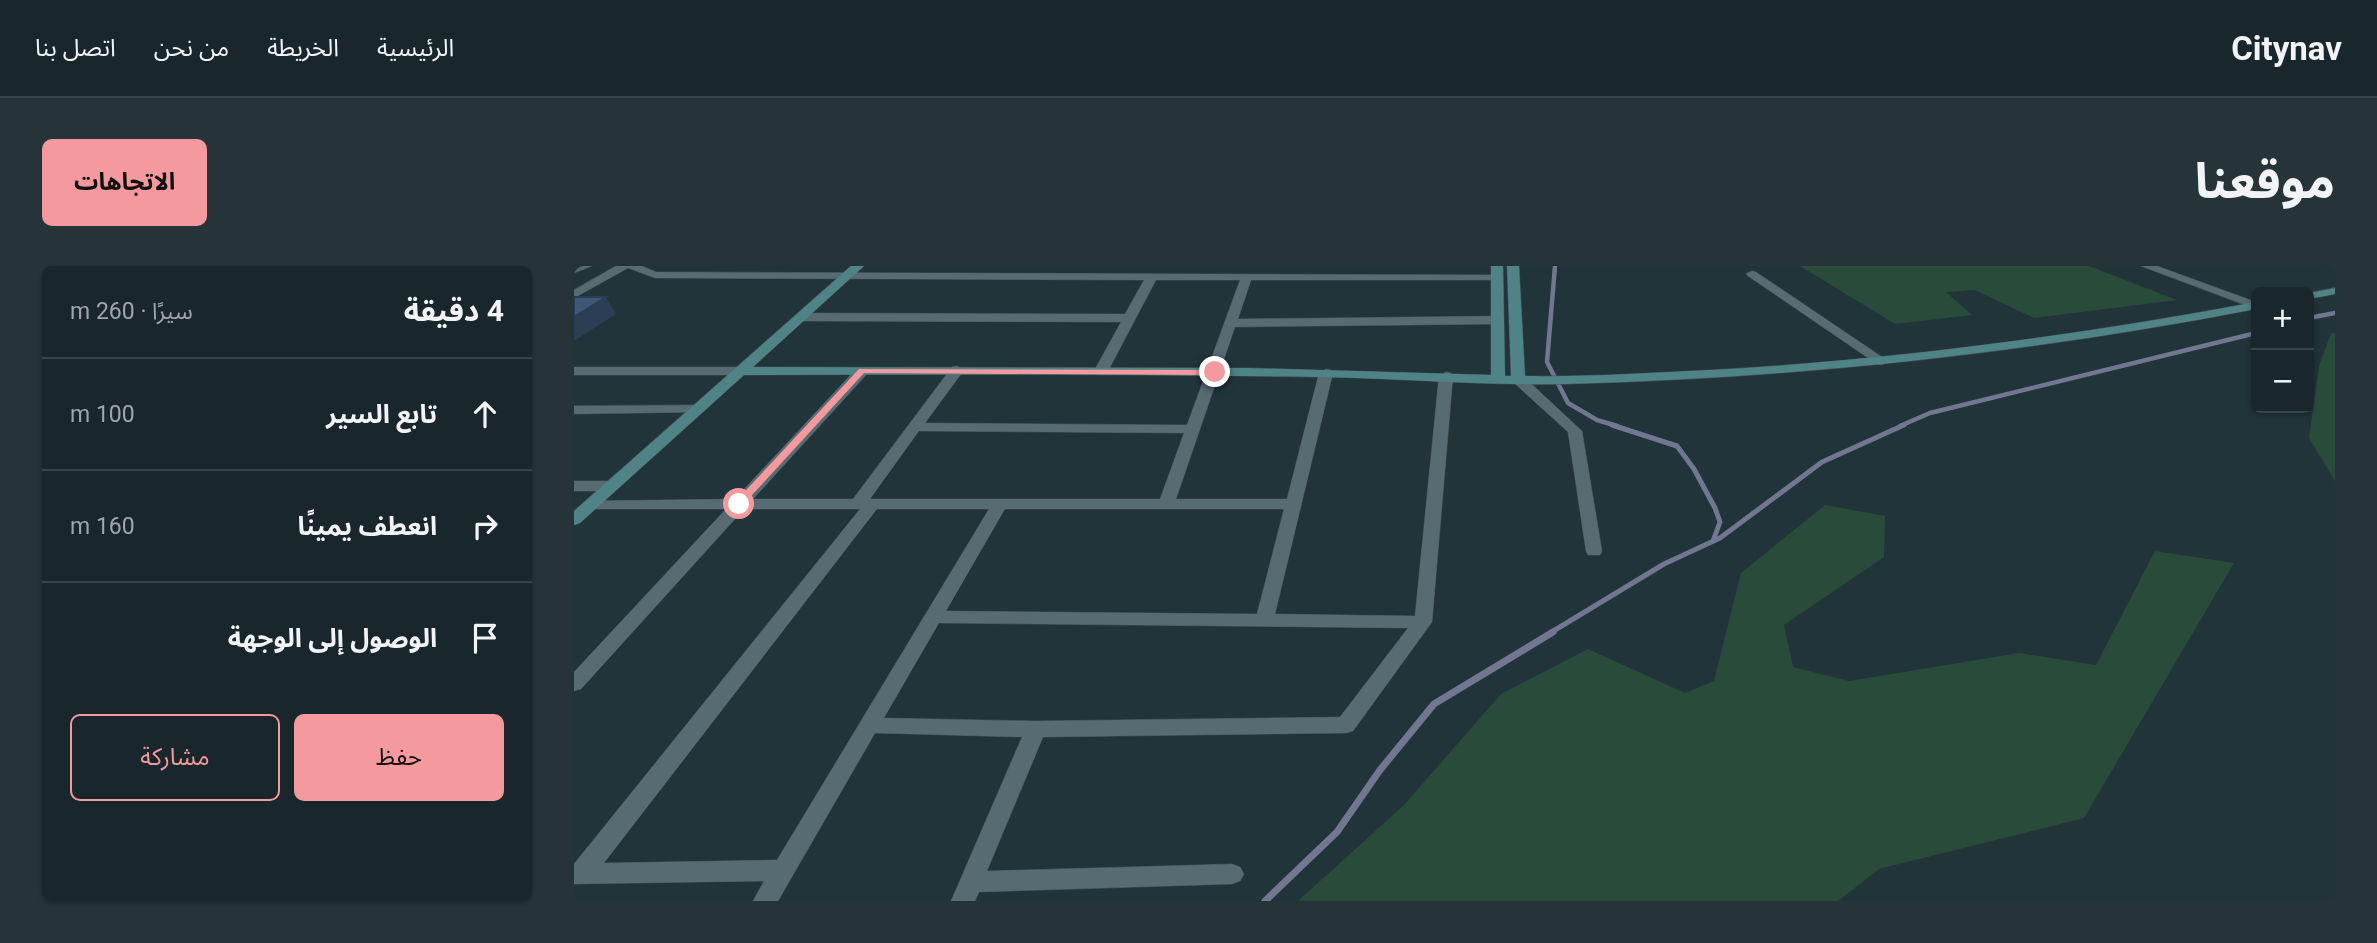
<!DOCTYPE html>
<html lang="ar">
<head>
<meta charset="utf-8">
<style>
  body { margin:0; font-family:Roboto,"Noto Sans Arabic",sans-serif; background:#263338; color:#f1f3f6; direction:rtl }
  .controls { position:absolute; right:21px; top:21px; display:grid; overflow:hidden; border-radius:10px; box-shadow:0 2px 5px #0004 }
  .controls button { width:63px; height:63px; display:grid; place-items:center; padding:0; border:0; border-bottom:2px solid #374448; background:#19272c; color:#f1f3f6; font:35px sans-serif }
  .stop { position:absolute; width:21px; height:21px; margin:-16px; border:5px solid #f49a9f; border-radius:50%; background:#fff }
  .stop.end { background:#f49a9f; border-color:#fff; box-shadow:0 2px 7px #0008 }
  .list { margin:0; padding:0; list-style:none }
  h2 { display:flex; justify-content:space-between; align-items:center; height:91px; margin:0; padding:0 28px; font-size:30px }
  h2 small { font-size:23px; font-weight:400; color:#9fa5a9 }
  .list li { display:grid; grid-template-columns:46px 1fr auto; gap:21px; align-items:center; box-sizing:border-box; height:112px; padding:0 28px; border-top:2px solid #374448 }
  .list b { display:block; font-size:26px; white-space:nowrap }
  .list em { font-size:23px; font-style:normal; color:#9fa5a9 }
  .actions { display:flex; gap:14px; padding:21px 28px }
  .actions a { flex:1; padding:16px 0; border:2px solid #f49a9f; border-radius:10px; text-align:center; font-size:24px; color:#f49a9f }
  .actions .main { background:#f49a9f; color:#111 }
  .icon { flex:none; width:38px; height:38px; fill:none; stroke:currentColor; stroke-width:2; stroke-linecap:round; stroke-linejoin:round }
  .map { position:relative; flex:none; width:1761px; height:635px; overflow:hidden; direction:ltr; border-radius:10px }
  header { display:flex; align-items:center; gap:42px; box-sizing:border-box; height:98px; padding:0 35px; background:#19272c; border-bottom:2px solid #374448 }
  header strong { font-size:33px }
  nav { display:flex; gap:38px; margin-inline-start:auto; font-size:24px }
  .intro { display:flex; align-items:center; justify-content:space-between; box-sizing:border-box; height:168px; padding:0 42px }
  h1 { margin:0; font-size:49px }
  .button { padding:18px 32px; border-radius:10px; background:#f49a9f; color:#111; font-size:24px; font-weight:700 }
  main { display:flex; gap:42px; padding:0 42px }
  aside { flex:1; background:#19272c; border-radius:10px; box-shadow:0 2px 5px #0004 }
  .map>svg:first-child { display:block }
  .green { fill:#294b3a }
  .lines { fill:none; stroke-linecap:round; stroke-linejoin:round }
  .stream-far2 { stroke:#727691; stroke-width:4.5 }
  .stream-far1 { stroke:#727691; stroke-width:5 }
  .stream { stroke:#727691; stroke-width:7 }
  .street-casing { stroke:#405055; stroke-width:1 }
  .secondary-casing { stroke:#405055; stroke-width:1 }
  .street { fill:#576b72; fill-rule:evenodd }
  .secondary { fill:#4f8386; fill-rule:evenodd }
  .shaded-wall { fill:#2b3e54 }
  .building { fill:#3e5978; stroke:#2b3e54; stroke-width:2 }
  .route { fill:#f49a9f }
</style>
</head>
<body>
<header>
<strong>Citynav</strong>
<nav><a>الرئيسية</a><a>الخريطة</a><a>من نحن</a><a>اتصل بنا</a></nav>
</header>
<div class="intro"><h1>موقعنا</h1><a class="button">الاتجاهات</a></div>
<main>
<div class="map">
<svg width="1761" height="635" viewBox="0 0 1761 635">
  <rect width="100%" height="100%" fill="#21343a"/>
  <!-- green -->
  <path class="green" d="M1226 0H1515L1603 34 1460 52 1401 24 1372 26 1398 49 1321 58Z
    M1757 67H1761V215L1735 172 1745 100Z
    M1251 239 1311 250 1310 291 1210 359 1219 401 1275 415 1445 387 1522 399 1581 285 1660 297 1510 552 1305 603 1264 635H724L830 539 927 428 1014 383 1111 427 1140 415 1167 307Z"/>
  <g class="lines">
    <!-- stream-far2 -->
    <path class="stream-far2" d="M981 0 973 96 994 137 1023 154 1043 160
      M1735 52 1761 47
      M1326 160 1356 147 1682 67"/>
    <!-- stream-far1 -->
    <path class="stream-far1" d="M1038 159 1103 180 1120 203 1141 242 1146 256 1139 275
      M976 367 1090 298 1146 272 1248 196 1330 159"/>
    <!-- stream -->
    <path class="stream" d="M691 635 763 566 806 504 860 438 979 366"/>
    <defs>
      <path id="street" d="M0 0H18L0 7Z
        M42 0H68L82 6 927 9 929 11 923 14H677L664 53 924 50 930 54 924 58 661 61 602 233H713L745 107 752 103 757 104 759 107 701 348 841 350 865 110 872 106 877 107 879 110 858 356 779 465 772 467 469 471 413 605 658 598 666 601 670 608 666 615 658 618 405 626 401 635H377L448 471 301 467 204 635H179L190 615 0 618V598L286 243H170L7 423 0 425V406L152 243H18L12 241 10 238 12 235 161 233 283 102H293V108L179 233H279L378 101 383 100 390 104 351 157 613 159 666 14H582L534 105 527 109 520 105 547 56 227 55 221 51 227 47 551 48 570 14 81 12 54 2 0 32V24ZM345 165 610 167 586 233H296ZM303 243H415L203 594 30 597ZM431 243H710L683 348 372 345ZM365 357 834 362 766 451 462 455 310 452Z
        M1567 0H1583L1682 36V43Z
        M1178 5 1182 6 1314 95 1308 99 1303 98 1174 10 1172 8Z
        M0 101H167L174 105 167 109H0Z
        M944 109 949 110 1008 165 1028 285 1026 289H1014L1012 285 994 166 939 116 937 113Z
        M124 139 129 140V146L0 148V140Z
        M0 215H38L46 220 38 225H0Z"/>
      <path id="secondary" d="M277 0H290L179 101 675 102 917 109V0H929L931 110H937L933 0H945L951 110C1012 111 1074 107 1136 104 1319 94 1501 70 1682 36V43C1455 87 1225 112 993 118 909 120 826 112 742 111 551 108 361 108 170 109L6 257 0 259V245Z
        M1761 22V28L1735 33V27Z"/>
    </defs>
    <!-- street casing -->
    <use href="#street" class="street-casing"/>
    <!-- secondary casing -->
    <use href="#secondary" class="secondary-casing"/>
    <!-- street -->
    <use href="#street" class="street"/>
    <!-- secondary -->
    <use href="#secondary" class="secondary"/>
  </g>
  <!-- shaded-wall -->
  <path class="shaded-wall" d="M32 31 42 48 0 75V51Z"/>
  <!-- building -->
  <path class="building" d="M0 31H32L0 51Z"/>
  <!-- route -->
  <path class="route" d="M285 103 641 104 645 106 641 109 290 107 168 240H161V236Z"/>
</svg>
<div class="controls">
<button>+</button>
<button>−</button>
</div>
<div class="stop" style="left:165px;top:238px"></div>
<div class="stop end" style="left:641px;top:106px"></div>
</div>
<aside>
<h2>4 دقيقة<small>سيرًا · 260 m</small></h2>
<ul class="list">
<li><svg class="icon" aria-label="ahead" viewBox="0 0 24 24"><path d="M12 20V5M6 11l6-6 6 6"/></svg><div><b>تابع السير</b></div><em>100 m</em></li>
<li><svg class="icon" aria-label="right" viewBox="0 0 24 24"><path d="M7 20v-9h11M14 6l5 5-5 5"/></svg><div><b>انعطف يمينًا</b></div><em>160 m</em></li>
<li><svg class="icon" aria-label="arrive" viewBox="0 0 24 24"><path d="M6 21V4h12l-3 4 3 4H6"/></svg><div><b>الوصول إلى الوجهة</b></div></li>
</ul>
<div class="actions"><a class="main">حفظ</a><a>مشاركة</a></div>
</aside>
</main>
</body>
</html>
